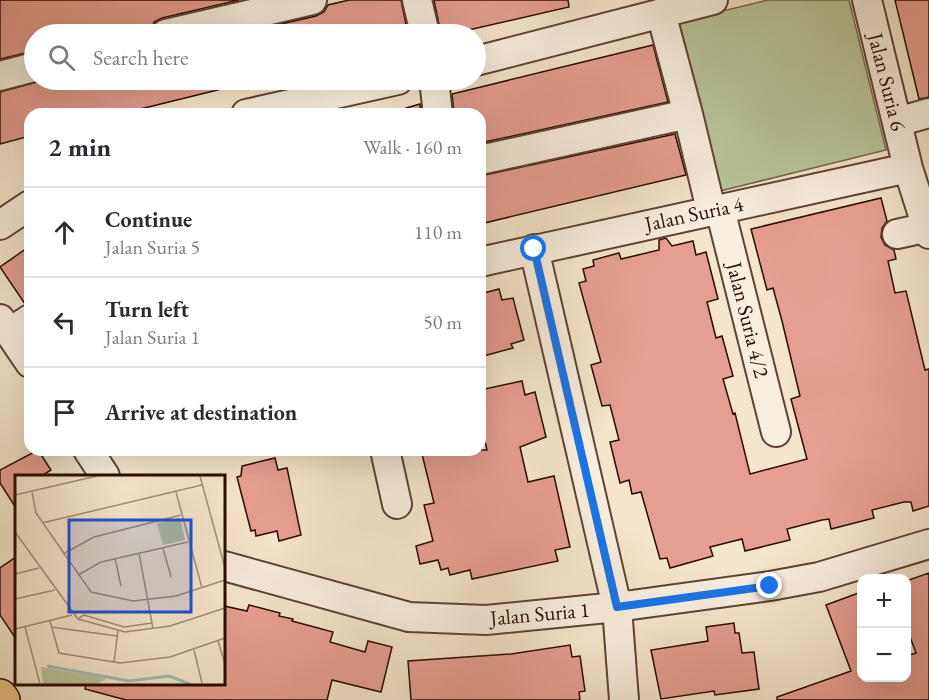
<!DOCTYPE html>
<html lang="en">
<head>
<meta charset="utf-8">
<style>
  body { margin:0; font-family:"EB Garamond",serif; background:#f7f7f7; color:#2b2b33 }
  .controls { position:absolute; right:18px; bottom:18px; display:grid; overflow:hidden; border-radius:12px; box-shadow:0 6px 24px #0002 }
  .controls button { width:54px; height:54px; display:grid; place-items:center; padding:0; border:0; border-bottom:2px solid #e1e1e2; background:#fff; color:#2b2b33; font:30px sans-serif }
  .stop { position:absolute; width:18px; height:18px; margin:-14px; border:4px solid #1a73e8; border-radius:50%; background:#fff }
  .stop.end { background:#1a73e8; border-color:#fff; box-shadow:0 2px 6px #0008 }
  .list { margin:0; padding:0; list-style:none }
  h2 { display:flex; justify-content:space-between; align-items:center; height:78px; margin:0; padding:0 24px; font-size:26px }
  h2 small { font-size:20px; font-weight:400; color:#7c7c81 }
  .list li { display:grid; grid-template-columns:39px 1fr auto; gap:18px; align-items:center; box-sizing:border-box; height:90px; padding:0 24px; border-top:2px solid #e1e1e2 }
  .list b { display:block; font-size:22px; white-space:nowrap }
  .list p { margin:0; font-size:20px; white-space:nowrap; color:#7c7c81 }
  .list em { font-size:20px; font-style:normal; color:#7c7c81 }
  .icon { flex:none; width:33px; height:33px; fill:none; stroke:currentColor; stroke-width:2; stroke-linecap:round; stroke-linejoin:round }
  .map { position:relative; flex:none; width:929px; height:700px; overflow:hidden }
  .search { position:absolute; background:#fff; box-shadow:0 6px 24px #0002; left:24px; top:24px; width:462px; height:66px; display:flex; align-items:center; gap:15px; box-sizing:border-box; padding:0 21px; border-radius:33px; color:#7c7c81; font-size:22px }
  .panel { position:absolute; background:#fff; box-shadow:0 6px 24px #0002; left:24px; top:108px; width:462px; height:348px; border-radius:18px }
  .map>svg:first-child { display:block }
  .green { fill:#b8c59a; stroke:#72684e; stroke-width:1.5 }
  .building { fill:#e59f90; stroke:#2b0b01; stroke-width:1.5 }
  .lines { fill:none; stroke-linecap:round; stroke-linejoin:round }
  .minor-casing { stroke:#5e4233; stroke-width:32 }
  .major-casing { stroke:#2b0b01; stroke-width:36 }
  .minor { stroke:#f8eedd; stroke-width:28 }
  .major { stroke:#eac285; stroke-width:33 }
  .route { stroke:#1a73e8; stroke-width:8 }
  .labels { text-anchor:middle; stroke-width:4.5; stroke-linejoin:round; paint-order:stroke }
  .street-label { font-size:21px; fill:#2b0b01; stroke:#f8eedd }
  .inset-river { fill:none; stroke:#9cbfb7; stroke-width:3 }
  .inset-road { fill:none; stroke:#a48e7a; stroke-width:1.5 }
  .view { fill:#1d4ed8; fill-opacity:0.15; stroke:#1d4ed8; stroke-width:3 }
  .inset-edge { fill:none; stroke:#2b0b01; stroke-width:3 }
</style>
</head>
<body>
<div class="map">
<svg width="929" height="700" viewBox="0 0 929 700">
  <rect width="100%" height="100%" fill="#f5e5ca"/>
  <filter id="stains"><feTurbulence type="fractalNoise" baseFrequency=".00333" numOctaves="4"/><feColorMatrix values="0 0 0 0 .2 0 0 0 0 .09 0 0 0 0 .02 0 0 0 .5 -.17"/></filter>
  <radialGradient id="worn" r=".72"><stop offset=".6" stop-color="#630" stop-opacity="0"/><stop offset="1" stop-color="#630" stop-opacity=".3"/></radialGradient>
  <!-- green -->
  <path class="green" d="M768 0H849L886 150 716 192 673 23Z"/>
  <!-- building -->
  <path class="building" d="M0 0H239L162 18 154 22 150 34H34V51L0 59Z
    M349 0H401L408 34H237L316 16 324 12 328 5Z
    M434 0H568L569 7 451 34H441Z
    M895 0H929V97L919 99Z
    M653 45 668 102 480 143V114H454L452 94Z
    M44 80H233L234 86 120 114H30V136L0 144V92Z
    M420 104 421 114H407L406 108Z
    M675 134 686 175 480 224V176Z
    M881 198 887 221 882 228 881 237 885 245 894 250 896 259 888 261 895 293 906 291 925 370 929 369V506L913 511 911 502H904L872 510 874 518 831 529 829 519 822 520 787 529 790 540 745 551 742 539 710 547 713 556 670 568 667 558 660 559 641 492 632 494 629 480 620 483 610 442 619 440 610 405 602 406 591 365 601 362 579 283 586 281 583 269 594 266 593 260 619 253 621 259 659 250V240L666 238 672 246 693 241 696 255 706 252 718 299 707 302 716 338 722 336 733 376 723 379 733 414 735 413 750 474 807 459 791 399 800 396 782 321 773 288 767 290 751 229Z
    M30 246V303L25 304 0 267Z
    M499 289 502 300 513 298 524 340 511 344 513 348 480 357V294Z
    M522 381 525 395 535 392 546 437 520 447 528 482 554 476 570 547 555 550 558 561 472 579 470 570 450 575 448 568 441 570 438 560 420 564 416 546 433 541 424 505 434 503 421 450H487L480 420V390Z
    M38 450 51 470 40 477H16V508L0 483V470Z
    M275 458 278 470 287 468 301 535 279 541 277 531 256 536 255 530 251 531 237 477 241 476 242 466Z
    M16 557V639L0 615V568Z
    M929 573V700H777V697L851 671 826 605 861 592V678H906V656L916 653 906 626V581Z
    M249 605 280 613 279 616 293 619 292 621 333 632 330 642 365 652 368 641 392 647 381 692 332 680 327 700H126L85 689 86 684H224V606L247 611Z
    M734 623 735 633H739L742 653 754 652 759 689 715 695 714 691 661 699 651 650 708 641 706 627Z
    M570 645 572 657 580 656 585 691 579 692 580 700H411L408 661 511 654Z"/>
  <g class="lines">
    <defs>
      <path id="minor" d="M417 0 425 34
        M867 0 908 168 929 234
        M661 13 688 114 711 210
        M166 34 312 0
        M476 61 713 0
        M0 76 34 67
        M434 80 438 114
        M246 114 398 80
        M897 122 929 113
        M480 160 688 114
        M720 209 776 432
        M0 225 30 205
        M897 234 929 227
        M534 249 617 607 624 700
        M480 262 908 168
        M0 319 30 363
        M9 333 30 319
        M88 450 105 476
        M385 450 397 504
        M224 566 409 617 486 620 617 607 770 586 819 577 929 544"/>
      <path id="major" d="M0 696 3 700"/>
    </defs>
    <!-- minor casing -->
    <use href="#minor" class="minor-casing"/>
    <!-- major casing -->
    <use href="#major" class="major-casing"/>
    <!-- minor -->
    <use href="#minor" class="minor"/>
    <!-- major -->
    <use href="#major" class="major"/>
  </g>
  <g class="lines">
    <!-- route -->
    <path class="route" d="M534 249 617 607 770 586"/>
  </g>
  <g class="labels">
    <!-- street labels -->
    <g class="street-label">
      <text transform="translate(887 82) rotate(76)" y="7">Jalan Suria 6</text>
      <text transform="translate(694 214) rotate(-12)" y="7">Jalan Suria 4</text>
      <text transform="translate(748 320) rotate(76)" y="7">Jalan Suria 4/2</text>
      <text transform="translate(540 614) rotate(-5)" y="7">Jalan Suria 1</text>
    </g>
  </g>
  <!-- overview -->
  <g transform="translate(15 475)">
    <rect width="210" height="210" fill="#f5e5ca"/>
    <path d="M165 43 170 65 148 70 142 48ZM26 192 90 203V205L82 209H28Z" fill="#b8c59a"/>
    <path class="inset-river" d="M32 191 114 206 154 201 175 209"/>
    <path class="inset-road" d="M185 1 210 93M17 17 21 38 76 117 118 126 161 121 210 105M161 17 187 113M0 20 82 1M27 48 187 10M0 57 63 144 110 157 155 151 210 133M148 73 156 102M124 78 138 154M48 79 79 62 166 40M100 83 106 111M0 99 24 93M63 100 86 87 173 67M0 124 40 115M64 143 69 140 109 152 137 148M35 146 44 178 105 188 155 182 210 163M10 152 25 209M36 152 102 161M0 154 57 140M203 166 210 189M179 175 187 208M99 187 103 155"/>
    <path class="view" d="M54 45H176V137H54Z"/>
    <rect width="210" height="210" class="inset-edge"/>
  </g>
  <rect width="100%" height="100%" filter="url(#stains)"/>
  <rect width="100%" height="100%" fill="url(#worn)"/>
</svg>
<div class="controls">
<button>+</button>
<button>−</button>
</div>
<div class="stop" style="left:534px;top:249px"></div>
<div class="stop end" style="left:770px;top:586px"></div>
<div class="search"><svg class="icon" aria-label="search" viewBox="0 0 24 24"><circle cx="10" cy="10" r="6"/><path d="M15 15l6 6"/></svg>Search here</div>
<section class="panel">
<h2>2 min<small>Walk · 160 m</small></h2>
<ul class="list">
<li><svg class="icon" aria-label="ahead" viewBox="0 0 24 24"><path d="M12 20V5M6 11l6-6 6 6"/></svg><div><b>Continue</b><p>Jalan Suria 5</p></div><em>110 m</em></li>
<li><svg class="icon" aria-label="left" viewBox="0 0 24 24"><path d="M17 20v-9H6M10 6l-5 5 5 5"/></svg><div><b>Turn left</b><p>Jalan Suria 1</p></div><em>50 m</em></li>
<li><svg class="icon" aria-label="arrive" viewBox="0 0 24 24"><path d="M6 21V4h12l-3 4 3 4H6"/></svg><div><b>Arrive at destination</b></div></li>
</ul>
</section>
</div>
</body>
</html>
